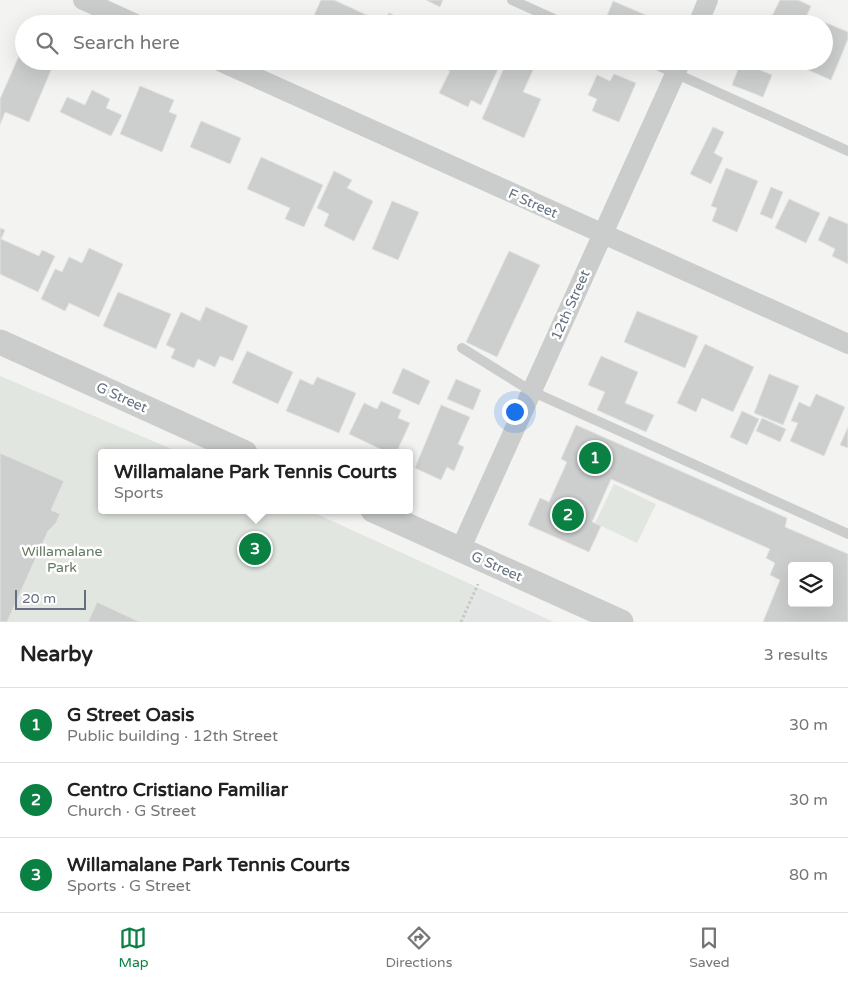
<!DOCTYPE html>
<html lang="en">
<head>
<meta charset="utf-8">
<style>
  body { margin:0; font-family:"Varela Round",sans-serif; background:#f6f6f6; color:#222 }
  .controls { position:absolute; right:15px; bottom:15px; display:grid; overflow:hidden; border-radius:5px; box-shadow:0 5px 20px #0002 }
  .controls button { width:45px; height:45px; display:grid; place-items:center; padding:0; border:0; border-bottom:1px solid #e0e0e0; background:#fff; color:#222; font:25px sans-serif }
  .scale { position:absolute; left:15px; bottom:12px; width:71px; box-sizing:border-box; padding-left:5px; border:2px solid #647080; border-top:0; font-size:14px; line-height:18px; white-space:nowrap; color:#647080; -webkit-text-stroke:4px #fff; paint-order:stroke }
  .you { position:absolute; left:514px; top:411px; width:18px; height:18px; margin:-12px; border:4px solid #fff; border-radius:50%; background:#1a73e8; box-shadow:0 0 0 8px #1a73e833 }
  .badge { display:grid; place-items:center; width:32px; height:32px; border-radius:50%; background:#0b8043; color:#fff; font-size:16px; font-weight:700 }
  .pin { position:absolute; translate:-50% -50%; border:2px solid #fff; box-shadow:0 1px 5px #0006 }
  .popup { position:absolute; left:98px; top:449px; width:315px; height:65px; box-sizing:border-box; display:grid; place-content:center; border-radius:5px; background:#fff; filter:drop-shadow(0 1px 4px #0005); font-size:16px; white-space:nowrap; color:#767676 }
  .popup b { font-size:19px; color:#222 }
  .popup::after { content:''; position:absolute; left:50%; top:100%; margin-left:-10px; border:10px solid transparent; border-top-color:#fff }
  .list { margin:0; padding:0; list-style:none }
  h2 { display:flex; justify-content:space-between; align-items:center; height:65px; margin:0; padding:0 20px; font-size:21px }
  h2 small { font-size:16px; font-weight:400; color:#767676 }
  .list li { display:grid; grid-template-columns:32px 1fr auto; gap:15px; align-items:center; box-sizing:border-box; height:75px; padding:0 20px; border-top:1px solid #e0e0e0 }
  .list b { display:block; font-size:19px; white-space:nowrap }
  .list p { margin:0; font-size:16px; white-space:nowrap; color:#767676 }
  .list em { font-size:16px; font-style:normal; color:#767676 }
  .icon { flex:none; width:28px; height:28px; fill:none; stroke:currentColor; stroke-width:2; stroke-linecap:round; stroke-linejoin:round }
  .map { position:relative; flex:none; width:848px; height:622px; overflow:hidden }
  .search { position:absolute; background:#fff; box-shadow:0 5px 20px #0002; left:15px; right:15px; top:15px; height:55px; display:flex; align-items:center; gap:12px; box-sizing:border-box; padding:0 18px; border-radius:28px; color:#767676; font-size:19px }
  .sheet { height:290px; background:#fff }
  nav { display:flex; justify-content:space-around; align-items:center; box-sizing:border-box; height:70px; border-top:1px solid #e0e0e0; background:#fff; font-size:14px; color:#767676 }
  nav a { display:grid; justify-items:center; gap:2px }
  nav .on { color:#0b8043 }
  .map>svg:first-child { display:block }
  .built { fill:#e3e5e4 }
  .green { fill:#e2e6e0 }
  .building { fill:#cdcece; stroke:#e2e2e1; fill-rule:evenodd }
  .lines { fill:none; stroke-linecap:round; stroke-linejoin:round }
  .path { stroke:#c8c8c9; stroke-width:3; stroke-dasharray:2.5 2.5; stroke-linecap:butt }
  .service { stroke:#cbcccc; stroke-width:10 }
  .minor { stroke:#cbcccc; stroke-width:20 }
  .tertiary { stroke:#cbcccc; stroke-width:25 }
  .labels { text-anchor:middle; stroke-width:5; stroke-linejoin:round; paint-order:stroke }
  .street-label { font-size:14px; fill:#647080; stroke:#fff }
  .park-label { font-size:14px; fill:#647863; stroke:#fff }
</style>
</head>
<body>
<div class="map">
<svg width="848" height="622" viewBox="0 0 848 622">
  <rect width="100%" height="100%" fill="#f3f3f1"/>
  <!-- built -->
  <path class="built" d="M479 588 554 622H465Z"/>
  <!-- green -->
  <path class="green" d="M0 376 181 453H101V510H308L479 588 465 622H0Z
    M614 484 656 504 637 543 595 523Z"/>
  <!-- building -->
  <path class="building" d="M321 0H334L371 17 368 24H310Z
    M426 0H443L440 7Z
    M780 0H798L811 6 803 24H768Z
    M613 1 648 16 645 24 604 23Z
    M389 13 412 24H383Z
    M817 19 848 32V39L831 80 797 65 799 61H824V24H815Z
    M22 49 24 50V61L54 63 29 122 5 112 0 125V99Z
    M384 61H399L397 67Z
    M436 61H486L499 67 481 105 471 100 468 107 439 93 450 71 435 64Z
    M507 61H537L523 92 541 99 524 138 482 119Z
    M741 62 772 75 763 97 732 85Z
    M614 74 636 83 619 122 592 111 597 99 588 95 597 75 610 81Z
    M140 86 174 100 169 112 177 115 162 152 120 134Z
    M92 90 110 99 106 108 122 115 111 136 60 112 67 97 85 105Z
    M201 121 241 138 230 164 190 147Z
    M713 127 724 132 714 153 723 158 711 184 690 174Z
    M261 157 323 185 304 227 285 219 290 208 247 189Z
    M726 168 758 181 737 232 712 221 717 208 711 206Z
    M334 171 352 180 347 188 373 201 354 241 324 226 329 214 317 208Z
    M771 187 783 192 772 219 760 214Z
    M789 199 820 213 806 243 775 228Z
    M392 201 419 212 398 260 372 249Z
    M829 216 848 224V264L832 256 835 249 818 240Z
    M0 228 5 230 1 239 39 256 42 250 55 256 38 292 0 274Z
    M89 248 123 264 99 317 69 303 65 311 41 299 55 269 62 272 69 257 82 263Z
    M509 251 540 265 497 357 466 342Z
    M118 292 171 314 156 349 103 326Z
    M206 307 248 326 233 361 220 356 215 367 198 359 194 368 171 358 175 349 166 345 181 312 200 321Z
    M637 311 698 336 685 368 624 342Z
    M705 344 754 367 733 412 702 398 696 412 677 403Z
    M247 351 293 372 278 404 232 383Z
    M601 356 638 372 625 403 654 415 646 432 597 410 605 392 588 385Z
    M403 368 430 381 419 405 392 393Z
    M769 374 799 386 783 425 754 413Z
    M317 377 356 393 339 433 286 411 300 379 313 385Z
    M456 379 481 390 473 410 447 399Z
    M816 394 845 407 824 456 790 441 798 423 791 421 799 402 810 407Z
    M381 401 401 410 398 418 410 423 396 453H389L349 434 364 403 377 409Z
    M441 405 470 417 458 444 464 447 454 471 447 467 441 480 415 468Z
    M742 411 759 419 747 445 730 437Z
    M762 418 786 429 780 442 756 431Z
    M576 425 787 518 785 527 848 554V622H763L780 580 770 575 775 563 766 558 770 549 611 479 592 522 601 526 589 552 528 525 540 498 549 502 567 462 561 459ZM792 566H829V603H792Z
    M848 427V448L840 445Z
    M0 453 64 481 51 510 60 514 56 523 48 531 7 622H0Z
    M97 602 140 622H88Z"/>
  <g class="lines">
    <!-- path -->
    <path class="path" d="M461 622 478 584"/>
    <!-- service -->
    <path class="service" d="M512 0 565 24
      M648 61 848 151
      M462 348 531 391 848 534"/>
    <!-- minor -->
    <path class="minor" d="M83 0 136 24
      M698 24 708 0
      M219 61 848 344
      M460 550 681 61"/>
    <!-- tertiary -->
    <path class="tertiary" d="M0 342 245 453
      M373 510 621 622"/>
  </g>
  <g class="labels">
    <!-- street labels -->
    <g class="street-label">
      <text transform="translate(533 203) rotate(24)" y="5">F Street</text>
      <text transform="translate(570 305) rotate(-66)" y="5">12th Street</text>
      <text transform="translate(122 397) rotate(24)" y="5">G Street</text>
      <text transform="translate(497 566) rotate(24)" y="5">G Street</text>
    </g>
    <!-- park labels -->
    <g class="park-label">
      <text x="62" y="556">Willamalane<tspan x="62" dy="16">Park</tspan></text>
    </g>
  </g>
</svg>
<div class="controls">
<button><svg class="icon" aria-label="layers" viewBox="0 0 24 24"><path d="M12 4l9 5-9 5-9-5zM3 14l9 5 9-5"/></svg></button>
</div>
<div class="scale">20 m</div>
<div class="you"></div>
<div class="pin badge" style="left:595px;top:458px">1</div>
<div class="pin badge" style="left:568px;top:515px">2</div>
<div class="pin badge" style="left:255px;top:549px">3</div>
<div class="popup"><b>Willamalane Park Tennis Courts</b>Sports</div>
<div class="search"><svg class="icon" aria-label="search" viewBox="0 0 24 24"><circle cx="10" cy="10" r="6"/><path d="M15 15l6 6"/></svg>Search here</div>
</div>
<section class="sheet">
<h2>Nearby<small>3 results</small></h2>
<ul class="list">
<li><span class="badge">1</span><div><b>G Street Oasis</b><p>Public building · 12th Street</p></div><em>30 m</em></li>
<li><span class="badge">2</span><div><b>Centro Cristiano Familiar</b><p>Church · G Street</p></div><em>30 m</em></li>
<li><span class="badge">3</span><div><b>Willamalane Park Tennis Courts</b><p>Sports · G Street</p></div><em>80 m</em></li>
</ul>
</section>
<nav>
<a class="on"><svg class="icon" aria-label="map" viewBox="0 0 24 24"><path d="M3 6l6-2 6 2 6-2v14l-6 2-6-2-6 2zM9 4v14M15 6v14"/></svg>Map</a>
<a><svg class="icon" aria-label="directions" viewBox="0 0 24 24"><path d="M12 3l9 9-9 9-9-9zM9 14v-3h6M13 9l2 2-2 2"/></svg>Directions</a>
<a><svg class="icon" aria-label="saved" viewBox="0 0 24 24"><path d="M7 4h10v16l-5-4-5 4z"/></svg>Saved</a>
</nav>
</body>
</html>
